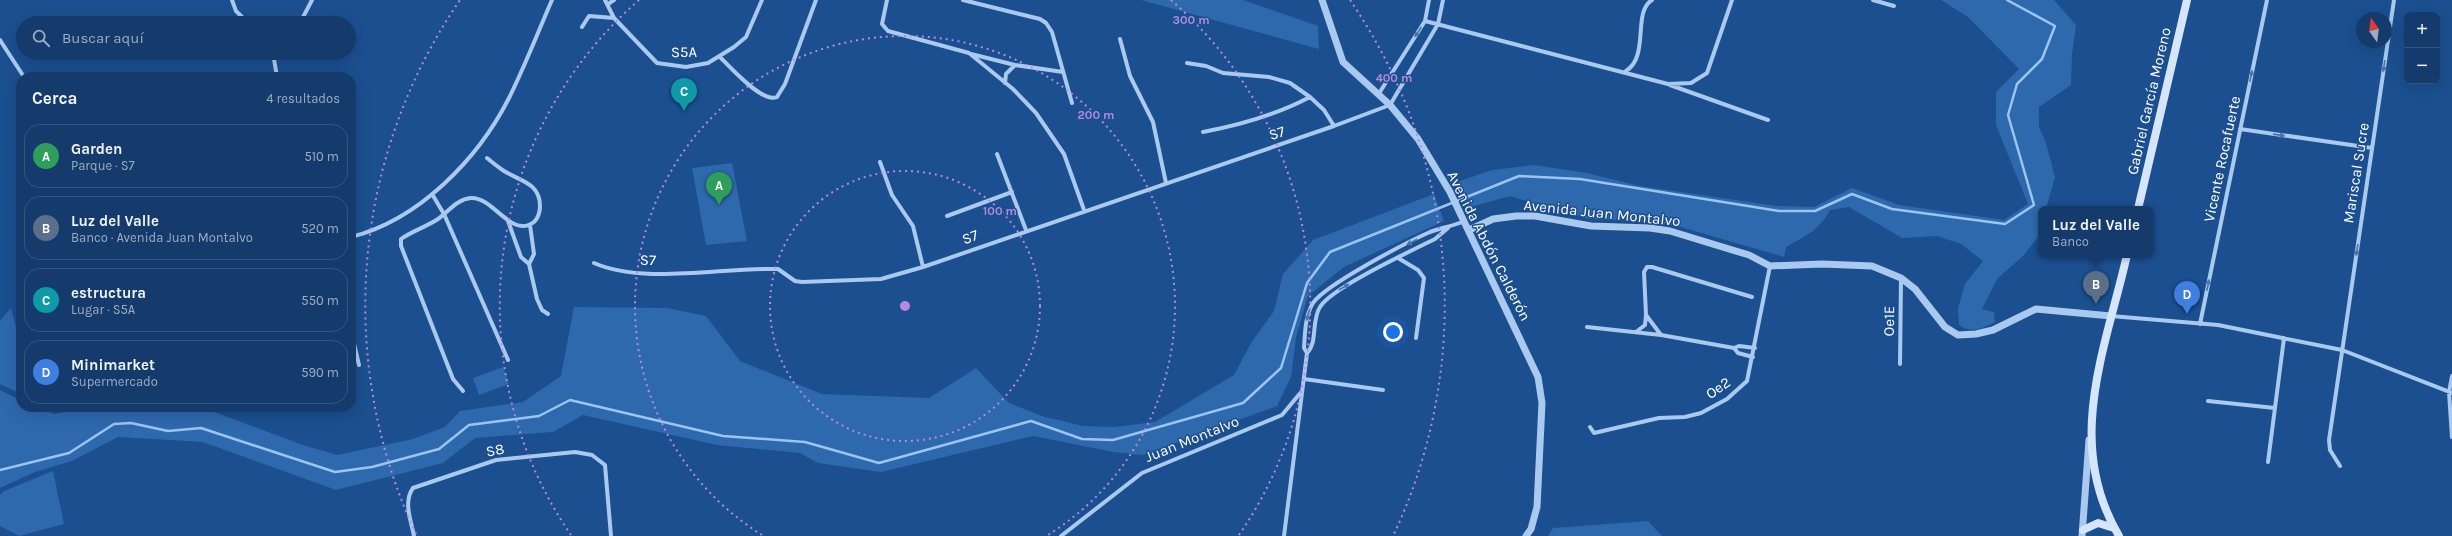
<!DOCTYPE html>
<html lang="es">
<head>
<meta charset="utf-8">
<style>
  body { margin:0; font-family:Karla,sans-serif; background:#1d4271; color:#f1f3f6 }
  .controls { position:absolute; right:12px; top:12px; display:grid; overflow:hidden; border-radius:8px; box-shadow:0 4px 16px #0002 }
  .controls button { width:36px; height:36px; display:grid; place-items:center; padding:0; border:0; border-bottom:1px solid #33557e; background:#143b6b; color:#f1f3f6; font:20px sans-serif }
  .compass { position:absolute; left:2356px; top:12px; width:36px; height:36px; border-radius:50%; background:#143b6b; box-shadow:0 4px 16px #0002; rotate:346deg }
  .you { position:absolute; left:1393px; top:332px; width:14px; height:14px; margin:-10px; border:3px solid #fff; border-radius:50%; background:#1a73e8; box-shadow:0 0 0 6px #1a73e833 }
  .badge { display:grid; place-items:center; width:26px; height:26px; border-radius:50%; background:#90b9f0; color:#fff; font-size:13px; font-weight:700 }
  .pin { position:absolute; translate:-50% -33px; filter:drop-shadow(0 1px 2px #0008) }
  .pin::after { content:''; position:absolute; top:21px; width:14px; height:12px; background:inherit; clip-path:polygon(0 0,100% 0,50% 100%) }
  .popup { position:absolute; left:2038px; top:206px; width:116px; height:52px; box-sizing:border-box; display:grid; place-content:center; border-radius:8px; background:#143b6b; filter:drop-shadow(0 1px 3px #0005); font-size:13px; white-space:nowrap; color:#9dadc1 }
  .popup b { font-size:15px; color:#f1f3f6 }
  .popup::after { content:''; position:absolute; left:50%; top:100%; margin-left:-8px; border:8px solid transparent; border-top-color:#143b6b }
  .list { margin:0; padding:0; list-style:none }
  h2 { display:flex; justify-content:space-between; align-items:center; height:52px; margin:0; padding:0 16px; font-size:17px }
  h2 small { font-size:13px; font-weight:400; color:#9dadc1 }
  .list li { display:grid; grid-template-columns:26px 1fr auto; gap:12px; align-items:center; box-sizing:border-box; height:64px; margin:0 8px 8px; padding:0 8px; border:1px solid #33557e; border-radius:16px }
  .list b { display:block; font-size:15px; white-space:nowrap }
  .list p { margin:0; font-size:13px; white-space:nowrap; color:#9dadc1 }
  .list em { font-size:13px; font-style:normal; color:#9dadc1 }
  .icon { flex:none; width:22px; height:22px; fill:none; stroke:currentColor; stroke-width:2; stroke-linecap:round; stroke-linejoin:round }
  .map { position:relative; flex:none; width:2452px; height:536px; overflow:hidden }
  .search { position:absolute; background:#143b6b; box-shadow:0 4px 16px #0002; left:16px; top:16px; width:340px; height:44px; display:flex; align-items:center; gap:10px; box-sizing:border-box; padding:0 14px; border-radius:22px; color:#9dadc1; font-size:15px }
  .panel { position:absolute; background:#143b6b; box-shadow:0 4px 16px #0002; left:16px; top:72px; width:340px; height:340px; border-radius:16px }
  .map>svg:first-child { display:block }
  .green { fill:#2e69ad }
  .lines { fill:none; stroke-linecap:round; stroke-linejoin:round }
  .stream { stroke:#9cc4f0; stroke-width:2.5 }
  .minor { stroke:#a9c9ee; stroke-width:4 }
  .tertiary { stroke:#a9c9ee; stroke-width:7 }
  .secondary { stroke:#d6e6fa; stroke-width:8 }
  .oneway { fill:#4674ac }
  .ring { fill:none; stroke:#b68bdc; stroke-width:2; stroke-dasharray:2 4 }
  .labels { text-anchor:middle; stroke-width:3; stroke-linejoin:round; paint-order:stroke }
  .street-label { font-size:15px; fill:#fff; stroke:#1b4f8f }
  .centre { fill:#b68bdc; stroke:#1b4f8f; stroke-width:2 }
  .ring-label { font-size:12px; text-anchor:middle; font-weight:bold; fill:#b68bdc; stroke:#1b4f8f; stroke-width:3; stroke-linejoin:round; paint-order:stroke }
</style>
</head>
<body>
<div class="map">
<svg width="2452" height="536" viewBox="0 0 2452 536">
  <rect width="100%" height="100%" fill="#1b4f8f"/>
  <!-- green -->
  <path class="green" d="M1141 0H1243L1318 26 1319 49Z
    M1941 0H2054L2076 25 2072 54 2071 85 2039 107V127L2046 143 2055 177 2046 209H2041L2040 235 2022 257 1997 279 1982 309 1994 312 1995 322C1983 328 1971 334 1959 325L1958 308 1965 284 1983 261 1961 244 1937 236 1902 238 1849 207 1830 210C1818 231 1807 235 1786 247L1784 257 1677 226 1652 222 1589 219 1510 196 1467 208 1455 190 1460 181 1492 170 1534 165 1587 173 1640 186 1776 206 1814 207 1852 188 1899 205 2004 220 2028 204 1996 125V92L2019 69 1968 17Z
    M732 163 747 241 706 245 692 168Z
    M1434 194 1444 221 1344 267 1308 296 1296 337 1291 377 1277 406 1143 455 1113 452 1033 436 881 472 818 463 800 453 717 445 583 415 553 432 475 438 443 463 336 490 203 442 118 437 72 461 35 472 0 488V390L21 400V407H37L54 414 97 407 203 408 303 445 337 455 413 439 445 427 460 411 523 402 561 376 574 307 667 308 706 316 740 361 822 394 929 398 976 368 1009 403 1042 416 1083 426 1114 427 1155 422 1234 375 1251 343 1274 311 1283 274 1313 240Z
    M11 308 21 346V394L0 384V321Z
    M503 367 509 384 479 395 473 378Z
    M53 471 64 524 19 536 0 526V495L4 491Z
    M1648 521 1662 536H1548L1553 528Z"/>
  <g class="lines">
    <!-- stream -->
    <path class="stream" d="M0 470 69 453 114 424 131 423 168 431 201 428 335 472 372 467 439 449 469 425 539 416 570 400 723 436 805 442 879 463 1031 421 1082 439 1113 440 1243 403 1281 368 1307 283 1330 252 1519 176 1580 179 1779 211H1815L1852 194 1892 209 2005 224 2034 205 2008 115 2017 84 2042 59 2055 26 2007 0"/>
    <!-- minor -->
    <path class="minor" d="M232 0 236 11 248 23
      M605 0 614 18 657 63 686 67 708 63 734 47 746 37 762 0
      M887 0 882 24 888 31 969 53 1013 89 1036 113 1064 154 1084 210
      M963 0 1040 19 1046 23 1052 32 1072 103
      M1873 0 1894 6
      M608 4 614 0
      M1425 21 1668 84 1691 83 1707 73 1732 0
      M300 23 312 0
      M582 27 589 16 614 18
      M1120 39 1130 76 1153 122 1166 183
      M0 40 24 77
      M273 53 277 77
      M971 54 1015 65 1063 72
      M720 57C730 67 763 104 777 97L785 84 816 0
      M276 58 279 53
      M1187 63 1206 66 1223 73 1269 77 1290 83 1310 97 1324 110 1334 126
      M1626 71C1650 56 1632 12 1652 0
      M1005 83 1006 74 1015 65
      M1670 85 1768 120
      M1378 95 1425 21 1429 0
      M2240 129 2372 148
      M1203 132C1241 125 1276 115 1310 97
      M997 154 1026 230
      M880 162 892 195 913 226 923 267
      M432 194 444 214 508 360
      M947 216 1012 192
      M508 221 521 257 529 264 537 299 542 310 548 314
      M351 237C419 220 478 159 509 98 525 66 538 32 552 0
      M1398 258 1418 270 1424 278 1416 338
      M594 263C644 285 723 267 778 269L795 281 802 282 881 279 923 267 1334 126 1390 105 1438 24 1443 0
      M529 264 534 254 530 225
      M1752 297 1652 267H1647L1644 272 1646 315 1661 335 1734 348 1739 346 1755 348
      M2111 316 2218 325 2342 350 2452 393
      M2200 324 2267 0
      M1587 327 1661 335
      M351 331 359 365
      M1636 332 1645 325 1646 315
      M1734 348 1738 353 1753 357
      M1307 353 1304 348C1305 333 1305 316 1313 303 1325 285 1407 242 1430 232 1441 228 1453 226 1465 221
      M1900 364 1901 278
      M2452 376 2449 392 2452 437
      M1304 379 1383 390
      M463 391 453 379 401 246V239C412 231 426 227 438 219 448 212 457 199 471 198 494 197 511 239 534 222 538 218 540 212 540 206 540 183 520 181 504 171 498 167 493 163 487 158
      M2208 401 2275 408
      M1590 427 1594 433 1659 418 1685 417 1701 413 1727 399 1747 381 1770 266
      M2268 462 2284 338
      M2340 466 2330 450 2329 440 2394 0
      M414 536C411 520 403 502 413 488L496 460 575 452 592 455 605 465 611 536
      M1061 536 1142 473 1282 415 1302 391
      M1284 536 1307 353C1318 342 1311 321 1320 307 1331 288 1411 251 1435 239L1448 228"/>
    <!-- tertiary -->
    <path class="tertiary" d="M1322 0 1343 62 1390 105 1418 139 1450 192 1538 377 1542 403 1537 507 1531 529 1526 536
      M1469 230 1493 219 1516 216H1535L1591 226 1650 228 1670 231 1749 255 1770 266 1822 264 1872 266 1901 278 1915 289 1945 327 1958 335 1976 334 1993 330 2036 309 2111 316
      M2082 536 2089 440"/>
    <!-- secondary -->
    <path class="secondary" d="M2138 209 2187 0
      M2083 530 2098 523 2114 528
      M2119 536C2064 443 2105 351 2127 255"/>
  </g>
  <!-- one-way arrows -->
  <defs><path id="oneway-solid" d="M-6-.8H1V-3.2L6.5 0L1 3.2V.8H-6Z"/></defs>
  <g class="oneway">
    <use href="#oneway-solid" transform="translate(1418 32) rotate(123)"/>
    <use href="#oneway-solid" transform="translate(2384 66) rotate(98)"/>
    <use href="#oneway-solid" transform="translate(2251 76) rotate(-78)"/>
    <use href="#oneway-solid" transform="translate(2279 135) rotate(8)"/>
    <use href="#oneway-solid" transform="translate(1412 242) rotate(152)"/>
    <use href="#oneway-solid" transform="translate(2357 250) rotate(99)"/>
    <use href="#oneway-solid" transform="translate(2208 285) rotate(-78)"/>
    <use href="#oneway-solid" transform="translate(1344 287) rotate(-30)"/>
    <use href="#oneway-solid" transform="translate(1308 315) rotate(106)"/>
  </g>
  <!-- distance rings -->
  <g class="ring">
    <circle cx="905" cy="306" r="135"/>
    <path d="M762 535A270 270 0 1 1 1048 535"/>
    <path d="M571 535A405 405 0 0 1 639 0M1171 0A405 405 0 0 1 1239 535"/>
    <path d="M416 534A540 540 0 0 1 460 0M1350 0A540 540 0 0 1 1394 534"/>
  </g>
  <g class="labels">
    <!-- street labels -->
    <g class="street-label">
      <text transform="translate(684 52) rotate(-1)" y="5">S5A</text>
      <text transform="translate(2149 101) rotate(-77)" y="5">Gabriel García Moreno</text>
      <text transform="translate(1277 133) rotate(-19)" y="5">S7</text>
      <text transform="translate(2222 159) rotate(-78)" y="5">Vicente Rocafuerte</text>
      <text transform="translate(2356 173) rotate(-81)" y="5">Mariscal Sucre</text>
      <text transform="translate(1602 213) rotate(6)" y="5">Avenida Juan Montalvo</text>
      <text transform="translate(970 237) rotate(-20)" y="5">S7</text>
      <text transform="translate(1489 246) rotate(63)" y="5">Avenida Abdón Calderón</text>
      <text transform="translate(648 260) rotate(1)" y="5">S7</text>
      <text transform="translate(1889 321) rotate(-89)" y="5">Oe1E</text>
      <text transform="translate(1718 388) rotate(-35)" y="5">Oe2</text>
      <text transform="translate(1192 439) rotate(-22)" y="5">Juan Montalvo</text>
      <text transform="translate(495 450) rotate(-11)" y="5">S8</text>
    </g>
  </g>
  <circle cx="905" cy="306" r="6" class="centre"/>
  <g class="ring-label">
    <text x="1191" y="24">300 m</text>
    <text x="1394" y="82">400 m</text>
    <text x="1096" y="119">200 m</text>
    <text x="1000" y="215">100 m</text>
  </g>
</svg>
<div class="controls">
<button>+</button>
<button>−</button>
</div>
<svg class="compass" viewBox="-18 -18 36 36"><path d="M0-13l5 13h-10z" fill="#e53935"/><path d="M0 13l5-13h-10z" fill="#9dadc1"/></svg>
<div class="you"></div>
<div class="pin badge" style="left:719px;top:205px;background:#2e9e5b">A</div>
<div class="pin badge" style="left:2096px;top:304px;background:#5c6f8a">B</div>
<div class="popup"><b>Luz del Valle</b>Banco</div>
<div class="pin badge" style="left:684px;top:111px;background:#0f9aa8">C</div>
<div class="pin badge" style="left:2187px;top:314px;background:#3f7fe0">D</div>
<div class="search"><svg class="icon" aria-label="search" viewBox="0 0 24 24"><circle cx="10" cy="10" r="6"/><path d="M15 15l6 6"/></svg>Buscar aquí</div>
<section class="panel">
<h2>Cerca<small>4 resultados</small></h2>
<ul class="list">
<li><span class="badge" style="background:#2e9e5b">A</span><div><b>Garden</b><p>Parque · S7</p></div><em>510 m</em></li>
<li><span class="badge" style="background:#5c6f8a">B</span><div><b>Luz del Valle</b><p>Banco · Avenida Juan Montalvo</p></div><em>520 m</em></li>
<li><span class="badge" style="background:#0f9aa8">C</span><div><b>estructura</b><p>Lugar · S5A</p></div><em>550 m</em></li>
<li><span class="badge" style="background:#3f7fe0">D</span><div><b>Minimarket</b><p>Supermercado</p></div><em>590 m</em></li>
</ul>
</section>
</div>
</body>
</html>
